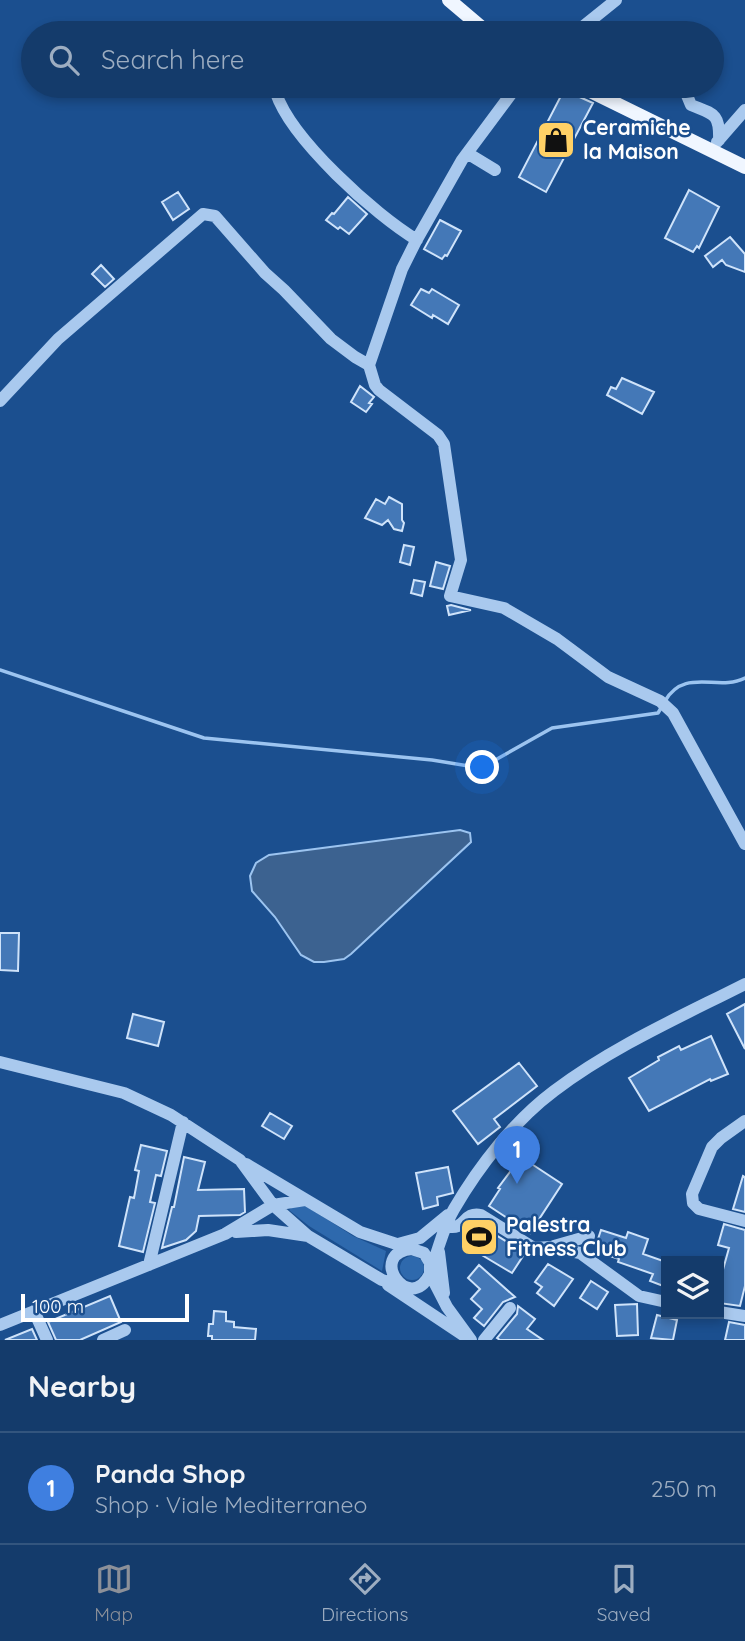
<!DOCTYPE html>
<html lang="en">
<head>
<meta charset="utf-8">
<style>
  body { margin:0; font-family:Quicksand,sans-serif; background:#214673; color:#f1f3f6 }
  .controls { position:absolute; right:21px; bottom:21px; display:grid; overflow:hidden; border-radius:0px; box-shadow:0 4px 10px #0003 }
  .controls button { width:63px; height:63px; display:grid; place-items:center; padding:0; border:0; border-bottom:2px solid #33557e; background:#143b6b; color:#f1f3f6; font:35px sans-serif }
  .scale { position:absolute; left:21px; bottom:18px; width:168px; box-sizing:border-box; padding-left:7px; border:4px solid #fff; border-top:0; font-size:19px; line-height:24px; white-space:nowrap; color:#fff; -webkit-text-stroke:5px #1b4f8f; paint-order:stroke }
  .you { position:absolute; left:483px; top:768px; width:24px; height:24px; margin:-18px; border:5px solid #fff; border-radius:50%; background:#1a73e8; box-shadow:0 0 0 10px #1a73e833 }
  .badge { display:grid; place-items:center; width:46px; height:46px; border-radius:50%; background:#8c9099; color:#fff; font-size:23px; font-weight:700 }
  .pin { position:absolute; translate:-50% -58px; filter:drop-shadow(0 2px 4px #0008) }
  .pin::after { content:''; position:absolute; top:37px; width:24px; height:21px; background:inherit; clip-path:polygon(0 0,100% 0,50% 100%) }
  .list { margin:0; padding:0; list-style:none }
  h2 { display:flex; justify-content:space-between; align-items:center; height:91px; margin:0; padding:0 28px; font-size:30px }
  h2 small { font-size:23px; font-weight:400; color:#9dadc1 }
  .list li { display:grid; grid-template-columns:46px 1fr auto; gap:21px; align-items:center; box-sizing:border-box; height:112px; padding:0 28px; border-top:2px solid #33557e }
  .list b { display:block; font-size:26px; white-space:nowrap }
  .list p { margin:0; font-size:23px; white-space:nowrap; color:#9dadc1 }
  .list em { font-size:23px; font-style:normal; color:#9dadc1 }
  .icon { flex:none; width:38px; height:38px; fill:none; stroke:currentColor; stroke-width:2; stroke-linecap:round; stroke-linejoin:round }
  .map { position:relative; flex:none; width:745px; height:1340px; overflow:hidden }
  .search { position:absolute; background:#143b6b; box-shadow:0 4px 10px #0003; left:21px; right:21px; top:21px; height:77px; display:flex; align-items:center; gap:18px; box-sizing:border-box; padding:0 24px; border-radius:38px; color:#9dadc1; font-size:26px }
  .sheet { height:203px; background:#143b6b }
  nav { display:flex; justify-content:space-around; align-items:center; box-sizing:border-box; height:98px; border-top:2px solid #33557e; background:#143b6b; font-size:19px; color:#9dadc1 }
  nav a { display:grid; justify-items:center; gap:4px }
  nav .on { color:#8c9099 }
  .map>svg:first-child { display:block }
  .green { fill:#2e69ad }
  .water { fill:#3c6290; stroke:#9cc4f0; stroke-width:2 }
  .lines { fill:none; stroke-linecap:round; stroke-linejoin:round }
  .stream { stroke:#9cc4f0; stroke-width:3.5 }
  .building { fill:#4478b7; stroke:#cfe3fa; stroke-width:2 }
  .minor { stroke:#a9c9ee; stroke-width:12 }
  .major { stroke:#f0f6ff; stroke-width:14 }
  .labels { text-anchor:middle; stroke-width:5; stroke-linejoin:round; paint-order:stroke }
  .poi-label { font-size:21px; font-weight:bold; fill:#fff; stroke:#1b4f8f; text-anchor:start }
</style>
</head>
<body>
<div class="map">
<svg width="745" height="1340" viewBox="0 0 745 1340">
  <rect width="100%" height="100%" fill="#1b4f8f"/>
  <!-- green -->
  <path class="green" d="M306 1206 353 1236 386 1251 382 1271 309 1226 289 1210 292 1207Z
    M400 1268a12 12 0 1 1 24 0a12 12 0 1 1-24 0Z"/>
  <!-- water -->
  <path class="water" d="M460 830 470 833 471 842 351 954 344 959 324 962H314L301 955 275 917 252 891 250 876 256 863 269 855Z"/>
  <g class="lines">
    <!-- stream -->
    <path class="stream" d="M0 670 204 738 432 760 481 768 552 728 658 713 661 708
      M665 701C685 667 718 692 745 678"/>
  </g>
  <!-- building -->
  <path class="building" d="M564 90 593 103 546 192 519 177Z
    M689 190 719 207 699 248 697 246 693 252 665 238Z
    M178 192 189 209 173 220 162 202Z
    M348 197 367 214 349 234 340 227 338 229 326 220 332 213 334 214Z
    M440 220 461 231 447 256 445 255 442 259 424 249Z
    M730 237 745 254V272L726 265 722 260 713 267 705 256Z
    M101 265 114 279 105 287 92 274Z
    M421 289 429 293 432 289 459 305 448 324 433 315 432 318 411 305Z
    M622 378 654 392 642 414 607 395 611 387 616 389Z
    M360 386 374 397 369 403 372 404 366 412 351 402Z
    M389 497 402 504V520L404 523 402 531 394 529 388 520 382 525 365 518 376 499 385 504Z
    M404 545 414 547 410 565 400 562Z
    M436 562 450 566 443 589 430 586Z
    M414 580 425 582 422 596 411 593Z
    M451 605 470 610H471L449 615 447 606Z
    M0 933H19L18 971 0 970Z
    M745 1004V1049L727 1014Z
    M133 1014 164 1022 158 1046 127 1038Z
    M711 1036 728 1074 711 1081 710 1079 649 1111 629 1078 659 1060 658 1057 679 1046 681 1050Z
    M519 1063 537 1086 494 1119 500 1127 478 1144 453 1111Z
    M270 1113 292 1126 284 1139 262 1126Z
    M141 1145 167 1151 161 1176 156 1175 150 1202 155 1203 143 1252 119 1246 130 1197 134 1198 139 1171 135 1170Z
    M184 1157 205 1162 198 1190 244 1189 245 1212 240 1215 199 1216 196 1231 186 1240 162 1248 172 1207H174Z
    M521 1157 562 1184 530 1233 489 1206 500 1189 498 1188Z
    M448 1167 453 1193 437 1197 438 1205 423 1209 416 1173Z
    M743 1176 745 1177V1212L733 1209Z
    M724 1224 745 1230V1286L740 1306 719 1303V1284L729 1248 718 1245Z
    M483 1227 525 1253 512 1273 470 1248Z
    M601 1230 626 1238 628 1232 648 1239 643 1254 666 1262V1287L650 1281 653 1274 618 1262 619 1259 607 1255 609 1253 596 1245Z
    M548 1264 573 1279 554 1306 537 1293 542 1287 535 1282Z
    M479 1265 515 1297 503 1302 484 1326 474 1318 482 1309 471 1299 480 1289 468 1278Z
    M591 1281 608 1292 597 1309 580 1298Z
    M110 1296 121 1322 80 1340H56L48 1322Z
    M637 1304 638 1335 617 1336 615 1305Z
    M518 1306 535 1319 527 1329 543 1340H500L497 1338 517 1314Z
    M214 1311 226 1312V1321L234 1322V1327L256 1329 255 1340H212V1336H208L209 1324H213Z
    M657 1315 677 1320 673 1340 651 1338Z
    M729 1322 745 1325V1340H725Z
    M32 1329 37 1340H5Z"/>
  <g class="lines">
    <!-- minor -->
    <path class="minor" d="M575 33 616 0
      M517 86 462 160 416 241 402 269 369 365 375 385 379 390 438 435 444 444 461 560 450 596 504 608 557 639 608 677 660 701 673 713 745 844
      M689 86 686 93 691 105C713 114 720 113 719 140
      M276 93C291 139 375 215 417 240
      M717 142 745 110
      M467 153 495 170
      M0 401 58 339 203 214 215 216 265 273 284 290 331 339 355 357 369 365
      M0 1062 124 1093 171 1115 240 1160 273 1205 308 1236 382 1280 400 1285
      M745 1121 721 1138 712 1147 692 1194 693 1203 699 1209 745 1221
      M246 1164 360 1232 424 1253 430 1263V1274L447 1307 471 1340
      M446 1226C466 1232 462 1211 481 1215L534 1248 550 1247 580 1253 639 1296 666 1302
      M236 1232 268 1230 308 1236
      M398 1244 420 1238 448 1215
      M554 1246 589 1236
      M412 1249C366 1253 409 1316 430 1274
      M439 1252 444 1293
      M149 1265 183 1122
      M431 1268C439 1249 443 1227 454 1209 479 1166 514 1121 554 1091 612 1047 680 1017 745 984
      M388 1285 463 1335
      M34 1311 47 1340
      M719 1312 745 1316
      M0 1325 225 1234 273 1205 305 1200
      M103 1340 125 1330
      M484 1340 510 1308"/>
    <!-- major -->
    <path class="major" d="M449 0 488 33
      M580 86 745 167"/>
  </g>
  <!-- icons -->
  <defs>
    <symbol id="shop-square" viewBox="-11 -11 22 22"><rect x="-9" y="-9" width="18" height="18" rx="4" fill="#ffd166" stroke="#1b4f8f"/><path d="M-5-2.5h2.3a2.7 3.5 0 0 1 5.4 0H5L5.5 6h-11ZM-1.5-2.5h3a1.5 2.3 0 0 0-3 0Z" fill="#111"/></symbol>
    <symbol id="stadium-square" viewBox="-11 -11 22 22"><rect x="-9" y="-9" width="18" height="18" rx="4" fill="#ffd166" stroke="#1b4f8f"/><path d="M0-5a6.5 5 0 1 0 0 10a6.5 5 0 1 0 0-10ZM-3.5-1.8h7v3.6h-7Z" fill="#111"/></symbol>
  </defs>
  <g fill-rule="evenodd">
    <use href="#shop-square" x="534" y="118" width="44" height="44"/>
    <use href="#stadium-square" x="457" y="1215" width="44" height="44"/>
  </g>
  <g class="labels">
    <!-- poi labels -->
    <g class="poi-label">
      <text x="583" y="135">Ceramiche<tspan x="583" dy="24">la Maison</tspan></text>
      <text x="506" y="1232">Palestra<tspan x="506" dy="24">Fitness Club</tspan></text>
    </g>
  </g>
</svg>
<div class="controls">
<button><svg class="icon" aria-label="layers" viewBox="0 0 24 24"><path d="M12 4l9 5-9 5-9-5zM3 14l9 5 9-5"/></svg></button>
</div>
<div class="scale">100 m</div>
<div class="you"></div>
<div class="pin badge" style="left:517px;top:1184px;background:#3f7fe0">1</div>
<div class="search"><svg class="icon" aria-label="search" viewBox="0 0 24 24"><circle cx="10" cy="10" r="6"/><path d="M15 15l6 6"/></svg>Search here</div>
</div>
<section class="sheet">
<h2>Nearby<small></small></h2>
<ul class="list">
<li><span class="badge" style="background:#3f7fe0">1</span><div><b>Panda Shop</b><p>Shop · Viale Mediterraneo</p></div><em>250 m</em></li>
</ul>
</section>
<nav>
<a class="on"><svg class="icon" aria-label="map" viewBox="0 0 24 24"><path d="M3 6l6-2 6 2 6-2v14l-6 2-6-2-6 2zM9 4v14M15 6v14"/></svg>Map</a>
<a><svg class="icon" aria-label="directions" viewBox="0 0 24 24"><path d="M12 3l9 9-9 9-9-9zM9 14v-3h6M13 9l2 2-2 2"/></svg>Directions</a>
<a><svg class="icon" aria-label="saved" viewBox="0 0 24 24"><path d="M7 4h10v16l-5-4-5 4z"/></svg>Saved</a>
</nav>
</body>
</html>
